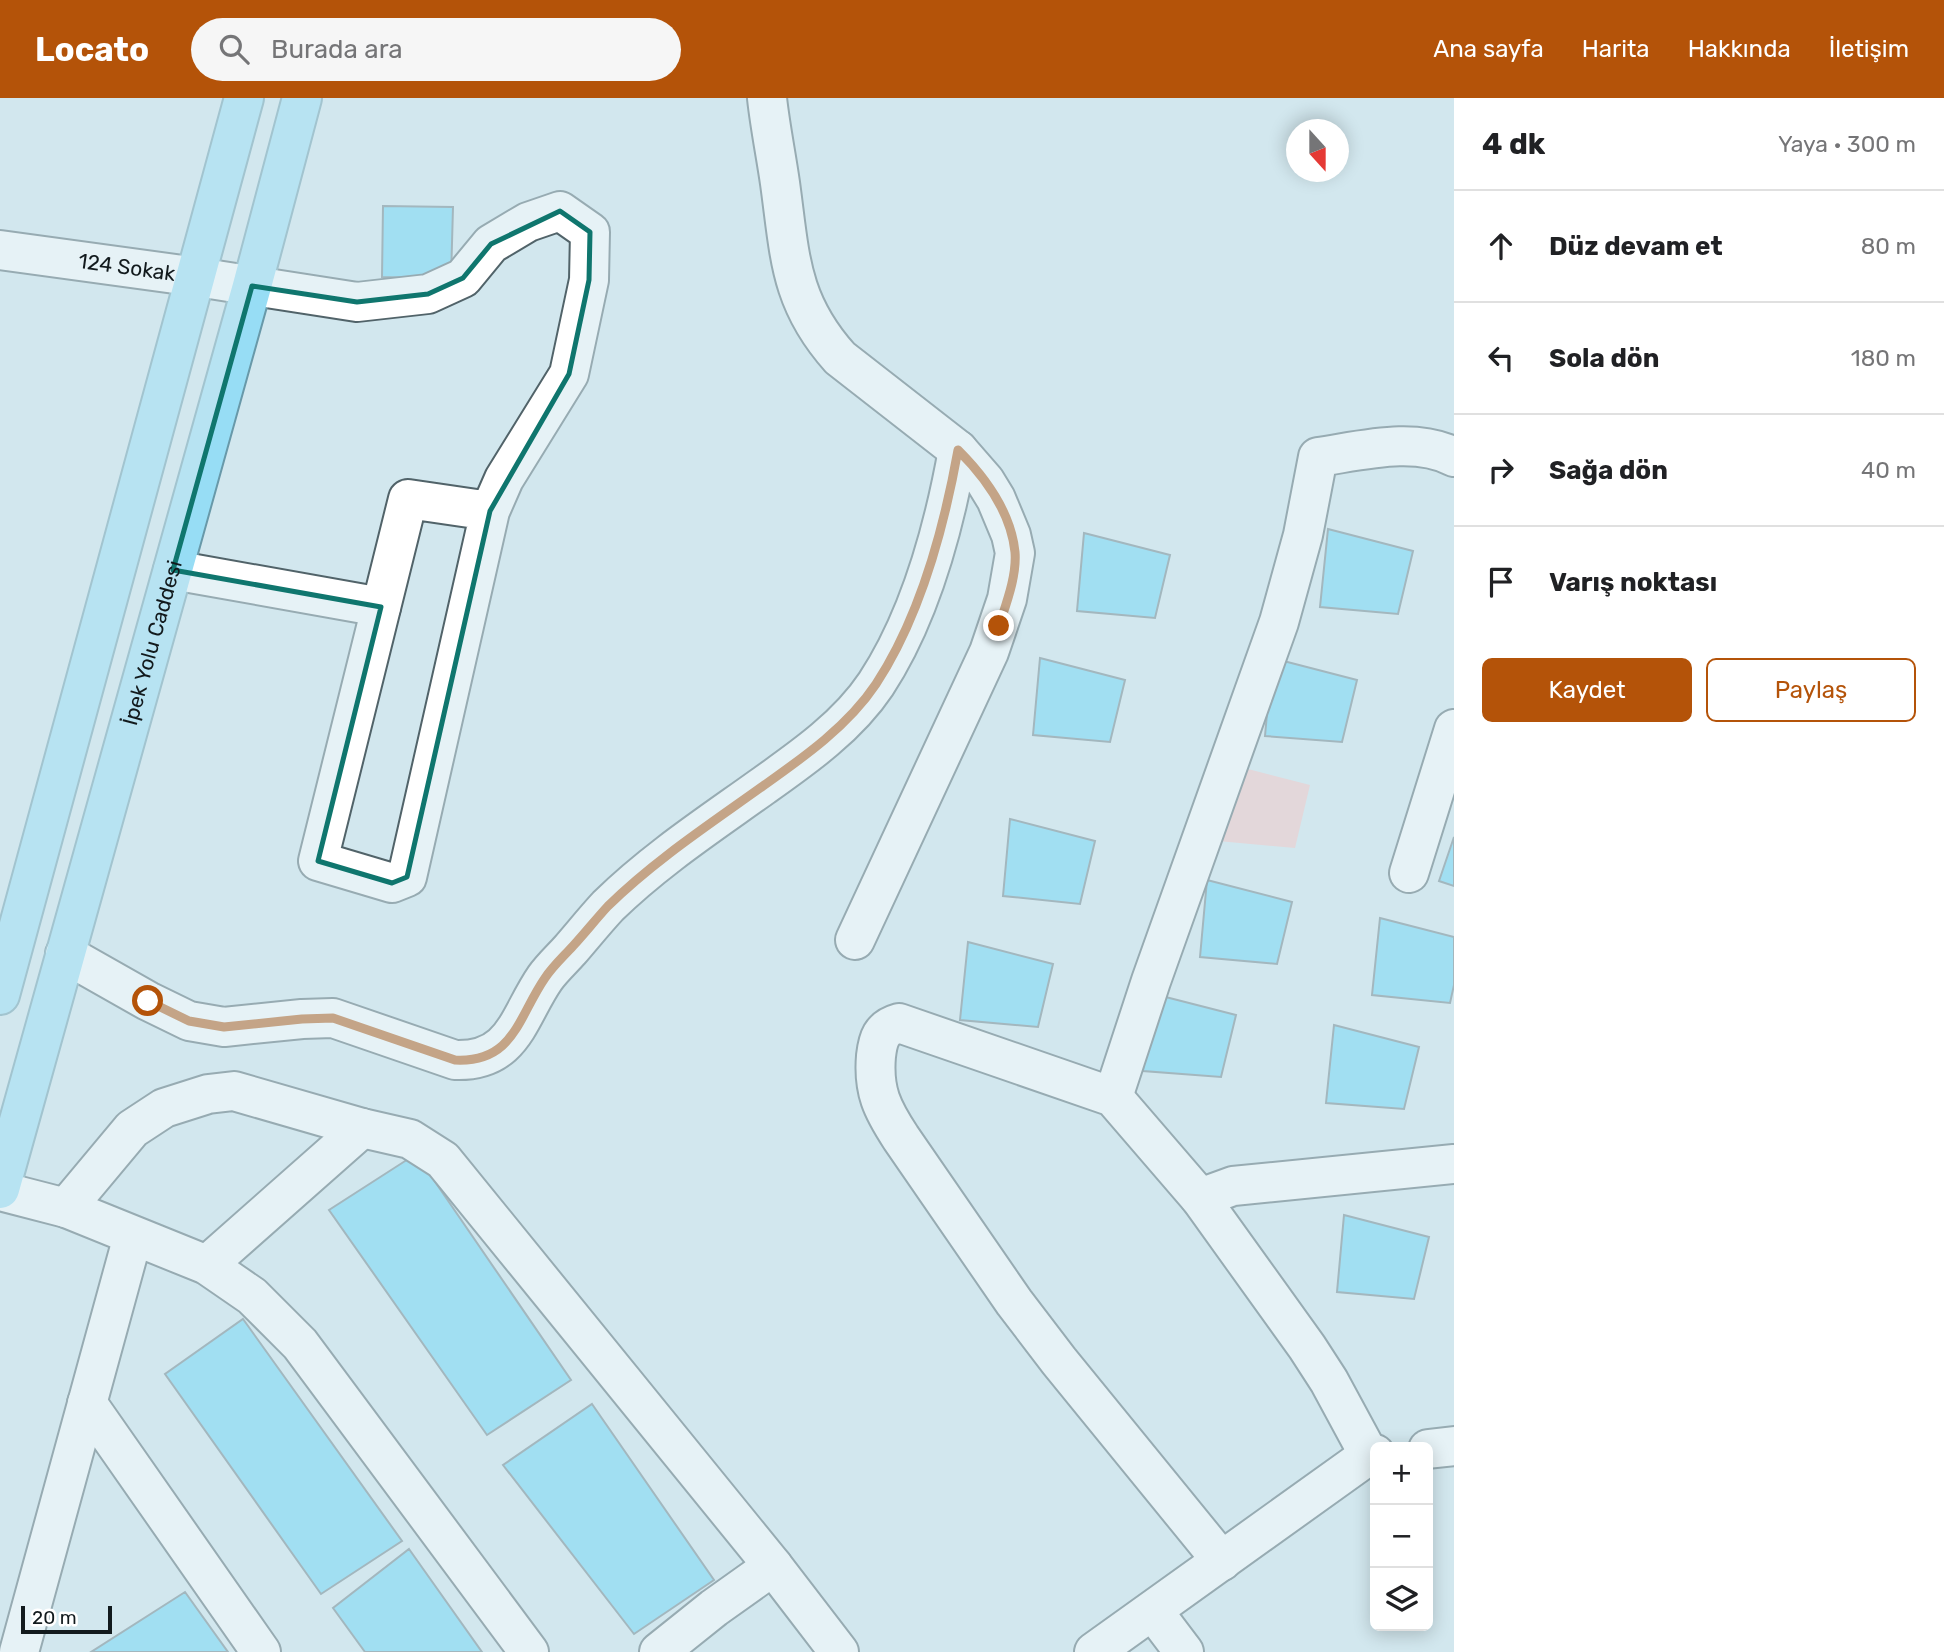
<!DOCTYPE html>
<html lang="tr">
<head>
<meta charset="utf-8">
<style>
  body { margin:0; font-family:Rubik,sans-serif; background:#f6f6f6; color:#202124 }
  .controls { position:absolute; right:21px; bottom:21px; display:grid; overflow:hidden; border-radius:10px; box-shadow:0 4px 18px #0003 }
  .controls button { width:63px; height:63px; display:grid; place-items:center; padding:0; border:0; border-bottom:2px solid #e0e0e0; background:#fff; color:#202124; font:35px sans-serif }
  .compass { position:absolute; left:1286px; top:21px; width:63px; height:63px; border-radius:50%; background:#fff; box-shadow:0 4px 18px #0003; rotate:159deg }
  .scale { position:absolute; left:21px; bottom:18px; width:91px; box-sizing:border-box; padding-left:7px; border:4px solid #121a1d; border-top:0; font-size:19px; line-height:24px; white-space:nowrap; color:#121a1d; -webkit-text-stroke:5px #fff; paint-order:stroke }
  .stop { position:absolute; width:21px; height:21px; margin:-16px; border:5px solid #b45309; border-radius:50%; background:#fff }
  .stop.end { background:#b45309; border-color:#fff; box-shadow:0 2px 7px #0008 }
  .list { margin:0; padding:0; list-style:none }
  h2 { display:flex; justify-content:space-between; align-items:center; height:91px; margin:0; padding:0 28px; font-size:30px }
  h2 small { font-size:23px; font-weight:400; color:#757577 }
  .list li { display:grid; grid-template-columns:46px 1fr auto; gap:21px; align-items:center; box-sizing:border-box; height:112px; padding:0 28px; border-top:2px solid #e0e0e0 }
  .list b { display:block; font-size:26px; white-space:nowrap }
  .list em { font-size:23px; font-style:normal; color:#757577 }
  .actions { display:flex; gap:14px; padding:21px 28px }
  .actions a { flex:1; padding:16px 0; border:2px solid #b45309; border-radius:10px; text-align:center; font-size:24px; color:#b45309 }
  .actions .main { background:#b45309; color:#fff }
  .icon { flex:none; width:38px; height:38px; fill:none; stroke:currentColor; stroke-width:2; stroke-linecap:round; stroke-linejoin:round }
  .map { position:relative; flex:none; width:1454px; height:1554px; overflow:hidden }
  header { display:flex; align-items:center; gap:42px; box-sizing:border-box; height:98px; padding:0 35px; background:#b45309; color:#fff }
  header strong { font-size:33px }
  nav { display:flex; gap:38px; margin-inline-start:auto; font-size:24px }
  .search { width:490px; height:63px; background:#f6f6f6; display:flex; align-items:center; gap:18px; box-sizing:border-box; padding:0 24px; border-radius:38px; color:#757577; font-size:26px }
  main { display:flex }
  aside { flex:1; background:#fff }
  .map>svg:first-child { display:block }
  .green { fill:#f9c3c0 }
  .building { fill:#67d4f7; stroke:#6a7d84; stroke-width:2 }
  .lines { fill:none; stroke-linecap:round; stroke-linejoin:round }
  .minor-casing { stroke:#516369; stroke-width:42 }
  .highway-casing { stroke:#6899a9; stroke-width:42 }
  .minor { stroke:#fff; stroke-width:38 }
  .highway { stroke:#97ddf5; stroke-width:38 }
  .route { stroke:#b45309; stroke-width:9 }
  .marked { fill:none; stroke:#0f766e; stroke-width:5; stroke-linejoin:round }
  .labels { text-anchor:middle; stroke-width:6; stroke-linejoin:round; paint-order:stroke }
  .street-label { font-size:21px; fill:#121a1d; stroke:#fff }
</style>
</head>
<body>
<header>
<strong>Locato</strong>
<div class="search"><svg class="icon" aria-label="search" viewBox="0 0 24 24"><circle cx="10" cy="10" r="6"/><path d="M15 15l6 6"/></svg>Burada ara</div>
<nav><a>Ana sayfa</a><a>Harita</a><a>Hakkında</a><a>İletişim</a></nav>
</header>
<main>
<div class="map">
<svg width="1454" height="1554" viewBox="0 0 1454 1554">
  <rect width="100%" height="100%" fill="#d2e7ee"/>
  <!-- green -->
  <path class="green" d="M1225 665 1310 687 1295 750 1218 743Z"/>
  <!-- building -->
  <path class="building" d="M383 108 453 109 451 181 382 179Z
    M1328 431 1413 453 1398 516 1320 509Z
    M1084 435 1170 457 1155 520 1077 513Z
    M1040 560 1125 582 1110 644 1033 637Z
    M1272 560 1357 582 1342 644 1265 638Z
    M1010 721 1095 743 1080 806 1003 798Z
    M1454 739V788L1439 783Z
    M1207 782 1292 804 1277 866 1200 859Z
    M1380 820 1454 839V887L1450 905 1372 897Z
    M968 844 1053 866 1038 929 960 922Z
    M1150 895 1236 917 1221 979 1143 973Z
    M1334 927 1419 949 1404 1011 1326 1005Z
    M416 1056 571 1282 487 1337 329 1112Z
    M1344 1117 1429 1139 1414 1201 1337 1194Z
    M243 1221 402 1443 321 1496 165 1276Z
    M592 1306 714 1482 634 1536 503 1367Z
    M409 1451 482 1554H365L333 1510Z
    M185 1494 228 1554H91Z"/>
  <g class="lines">
    <defs>
      <g id="minor">
        <path d="M767 0C770 28 776 57 780 85 790 157 789 203 840 260L958 352 985 383 996 401 1011 437 1015 455 1007 501 989 554 855 842"/>
        <path id="s1" d="M0 152 197 179 357 204 428 196 463 180 491 146 528 124 560 113 590 134 589 182 569 276 504 381 490 413 407 779 392 785 318 763 408 401 490 413"/>
        <path d="M173 472 381 509"/>
        <path d="M1409 775 1454 631"/>
        <path d="M65 856 148 903 189 923 224 929 302 921 333 920 455 962C514 964 518 919 545 880 552 870 562 861 570 852 583 837 595 822 608 808 655 762 710 726 763 688 804 659 848 628 876 586 920 519 944 430 958 352"/>
        <path d="M1113 999 1151 883 1279 524 1303 437 1318 359C1360 353 1415 338 1454 359"/>
        <path d="M0 1093 66 1110 207 1167 252 1198 300 1246 529 1554"/>
        <path d="M1200 1100 1233 1088 1454 1066"/>
        <path d="M66 1110 132 1031 164 1010 208 996 234 993 362 1030 410 1041 443 1062 773 1468 839 1554"/>
        <path d="M207 1167 362 1030"/>
        <path d="M87 1305 261 1554"/>
        <path d="M1428 1351 1454 1348"/>
        <path d="M1222 1463 1059 1263 1014 1204 901 1040C882 1011 873 993 876 958 878 941 881 930 899 925L1113 999 1200 1100 1307 1249 1329 1283 1369 1357"/>
        <path d="M1153 1513 1184 1554"/>
        <path d="M19 1554 133 1138"/>
        <path d="M659 1554 714 1510 773 1468"/>
        <path d="M1094 1554 1369 1357 1375 1356"/>
      </g>
      <g id="highway">
        <path d="M0 897 244 0"/>
        <path id="s2" d="M0 1091 252 188 302 0"/>
      </g>
    </defs>
    <!-- minor casing -->
    <use href="#minor" class="minor-casing"/>
    <!-- highway casing -->
    <use href="#highway" class="highway-casing"/>
    <!-- minor -->
    <use href="#minor" class="minor"/>
    <!-- highway -->
    <use href="#highway" class="highway"/>
  </g>
  <g class="lines">
    <!-- route -->
    <path class="route" d="M148 903 189 923 224 929 302 921 333 920 455 962C514 965 518 919 545 880 553 868 564 858 573 848 585 835 596 821 608 808 655 762 710 726 763 688 804 659 848 628 876 586 920 519 944 430 958 352 985 379 1011 415 1015 454 1017 478 1006 506 999 528"/>
  </g>
  <!-- marked area -->
  <path d="M0 0H1454V1554H0ZM560 113 590 134 589 182 569 276 490 413 407 779 392 785 318 763 381 509 173 472 252 188 357 204 428 196 463 180 491 146Z" fill="#d2e7ee" fill-opacity=".55" fill-rule="evenodd"/>
  <path class="marked" d="M560 113 590 134 589 182 569 276 490 413 407 779 392 785 318 763 381 509 173 472 252 188 357 204 428 196 463 180 491 146Z"/>
  <g class="labels">
    <!-- street labels -->
    <g class="street-label">
      <text dy="7" stroke="none"><textPath href="#s1" startOffset="128">124 Sokak</textPath></text>
      <text dy="7" stroke="none"><textPath href="#s2" startOffset="567">İpek Yolu Caddesi</textPath></text>
    </g>
  </g>
</svg>
<div class="controls">
<button>+</button>
<button>−</button>
<button><svg class="icon" aria-label="layers" viewBox="0 0 24 24"><path d="M12 4l9 5-9 5-9-5zM3 14l9 5 9-5"/></svg></button>
</div>
<svg class="compass" viewBox="-18 -18 36 36"><path d="M0-13l5 13h-10z" fill="#e53935"/><path d="M0 13l5-13h-10z" fill="#757577"/></svg>
<div class="scale">20 m</div>
<div class="stop" style="left:148px;top:903px"></div>
<div class="stop end" style="left:999px;top:528px"></div>
</div>
<aside>
<h2>4 dk<small>Yaya · 300 m</small></h2>
<ul class="list">
<li><svg class="icon" aria-label="ahead" viewBox="0 0 24 24"><path d="M12 20V5M6 11l6-6 6 6"/></svg><div><b>Düz devam et</b></div><em>80 m</em></li>
<li><svg class="icon" aria-label="left" viewBox="0 0 24 24"><path d="M17 20v-9H6M10 6l-5 5 5 5"/></svg><div><b>Sola dön</b></div><em>180 m</em></li>
<li><svg class="icon" aria-label="right" viewBox="0 0 24 24"><path d="M7 20v-9h11M14 6l5 5-5 5"/></svg><div><b>Sağa dön</b></div><em>40 m</em></li>
<li><svg class="icon" aria-label="arrive" viewBox="0 0 24 24"><path d="M6 21V4h12l-3 4 3 4H6"/></svg><div><b>Varış noktası</b></div></li>
</ul>
<div class="actions"><a class="main">Kaydet</a><a>Paylaş</a></div>
</aside>
</main>
</body>
</html>
